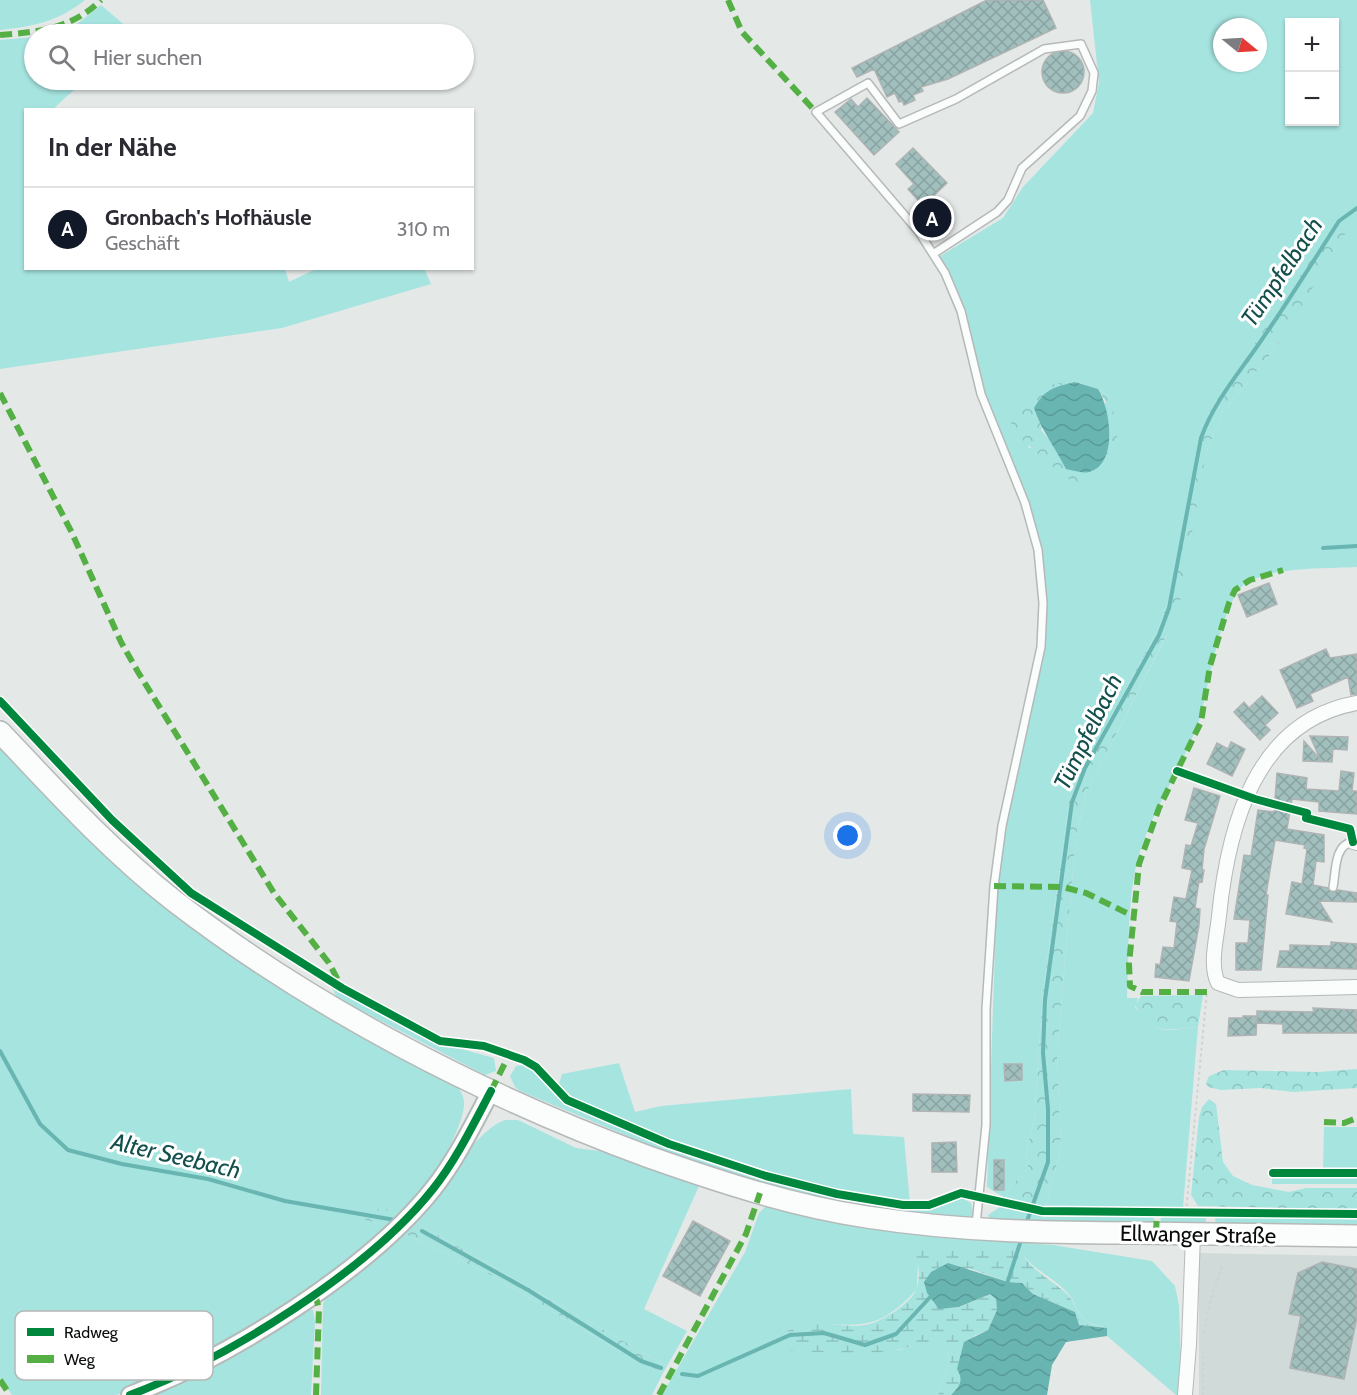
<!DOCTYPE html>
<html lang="de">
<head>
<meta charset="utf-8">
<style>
  body { margin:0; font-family:Cabin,sans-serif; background:#f2f2f3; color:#2b2b33 }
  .controls { position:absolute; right:18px; top:18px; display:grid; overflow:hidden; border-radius:0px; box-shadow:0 2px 4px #0004 }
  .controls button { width:54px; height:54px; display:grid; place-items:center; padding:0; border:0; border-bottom:2px solid #e1e1e2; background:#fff; color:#2b2b33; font:30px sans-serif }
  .compass { position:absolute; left:1213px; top:18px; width:54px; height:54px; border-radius:50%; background:#fff; box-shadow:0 2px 4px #0004; rotate:108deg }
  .you { position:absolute; left:848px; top:836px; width:21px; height:21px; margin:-15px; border:4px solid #fff; border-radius:50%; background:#1a73e8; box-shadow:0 0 0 9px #1a73e833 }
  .badge { display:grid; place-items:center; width:39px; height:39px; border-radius:50%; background:#111827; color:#fff; font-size:20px; font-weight:700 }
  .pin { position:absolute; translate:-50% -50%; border:3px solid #fff; box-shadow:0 2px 6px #0006 }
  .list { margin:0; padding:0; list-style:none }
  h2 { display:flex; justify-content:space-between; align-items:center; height:78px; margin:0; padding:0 24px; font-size:26px }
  h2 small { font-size:20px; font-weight:400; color:#7c7c81 }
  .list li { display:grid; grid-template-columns:39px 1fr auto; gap:18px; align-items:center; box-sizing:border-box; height:84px; padding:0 24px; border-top:2px solid #e1e1e2 }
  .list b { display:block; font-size:22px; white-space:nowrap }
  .list p { margin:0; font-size:20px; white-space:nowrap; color:#7c7c81 }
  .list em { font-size:20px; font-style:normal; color:#7c7c81 }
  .icon { flex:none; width:33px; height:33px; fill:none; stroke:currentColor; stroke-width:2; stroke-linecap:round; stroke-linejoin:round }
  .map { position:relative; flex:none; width:1357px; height:1395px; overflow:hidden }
  .search { position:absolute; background:#fff; box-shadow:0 2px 4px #0004; left:24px; top:24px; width:450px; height:66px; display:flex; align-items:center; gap:15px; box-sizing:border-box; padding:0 21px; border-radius:33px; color:#7c7c81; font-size:22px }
  .panel { position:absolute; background:#fff; box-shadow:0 2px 4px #0004; left:24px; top:108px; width:450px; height:162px; border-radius:0px }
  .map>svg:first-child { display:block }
  .built { fill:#cfdad9 }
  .green { fill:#a6e4e0; fill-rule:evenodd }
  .forest { fill:url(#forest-crowns) }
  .wetland { fill:url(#wetland-marsh) }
  .water { fill:url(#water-waves) }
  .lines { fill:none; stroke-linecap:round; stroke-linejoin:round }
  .stream { stroke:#68b5b1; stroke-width:4 }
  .building { fill:url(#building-cross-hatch); stroke:#b0b3b3; stroke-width:1.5 }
  .service-casing { stroke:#b5b9b8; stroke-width:10 }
  .minor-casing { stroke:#b5b9b8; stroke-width:16 }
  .tertiary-casing { stroke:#b5b9b8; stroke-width:20 }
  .primary-casing { stroke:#b5b9b8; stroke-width:24 }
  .path { stroke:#d1d2d2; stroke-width:2; stroke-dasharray:3 3; stroke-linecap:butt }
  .service { stroke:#fbfcfc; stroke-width:7 }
  .minor { stroke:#fbfcfc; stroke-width:14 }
  .tertiary { stroke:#fbfcfc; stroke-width:16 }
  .primary { stroke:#fbfcfc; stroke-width:21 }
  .quiet { stroke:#54b044; stroke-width:6; stroke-dasharray:12 6; stroke-linecap:butt }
  .cycleway-casing { stroke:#fff; stroke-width:11 }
  .cycleway { stroke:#00873e; stroke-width:8 }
  .labels { text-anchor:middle; stroke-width:6; stroke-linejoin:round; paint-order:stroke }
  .street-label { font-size:22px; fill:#0a0c0c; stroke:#fff }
  .water-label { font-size:24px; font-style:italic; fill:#13504d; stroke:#fff }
  .key { fill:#fff; stroke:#b6b6b6; stroke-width:1.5 }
  .key-label { font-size:16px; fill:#0a0c0c }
</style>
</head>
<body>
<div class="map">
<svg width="1357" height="1395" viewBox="0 0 1357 1395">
  <defs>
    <pattern id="forest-crowns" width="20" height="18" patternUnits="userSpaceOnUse" patternTransform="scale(1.5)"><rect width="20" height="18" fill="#a6e4e0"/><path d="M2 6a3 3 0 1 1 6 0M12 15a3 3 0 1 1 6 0" fill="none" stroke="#8ec2bf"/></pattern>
    <pattern id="wetland-marsh" width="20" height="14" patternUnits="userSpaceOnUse" patternTransform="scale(1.5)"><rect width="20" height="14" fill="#a6e4e0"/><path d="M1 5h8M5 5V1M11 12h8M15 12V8" fill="none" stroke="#8ec2bf"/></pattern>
    <pattern id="water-waves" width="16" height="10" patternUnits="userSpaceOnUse" patternTransform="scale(1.5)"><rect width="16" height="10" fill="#68b5b1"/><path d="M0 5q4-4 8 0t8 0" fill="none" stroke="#599a97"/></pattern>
    <pattern id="building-cross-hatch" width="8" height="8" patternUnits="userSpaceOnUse" patternTransform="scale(1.5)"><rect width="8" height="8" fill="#a0bfbd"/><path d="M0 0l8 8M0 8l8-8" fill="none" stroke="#88a3a1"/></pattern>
  </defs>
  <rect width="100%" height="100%" fill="#e4e9e8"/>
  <!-- built -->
  <path class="built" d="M1199 1253 1357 1256V1395H1199Z"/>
  <!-- green -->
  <path class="green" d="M0 0H85C57 22 35 26 0 30Z
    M1090 0H1357V567C1325 569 1272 566 1245 584 1224 598 1209 680 1203 707 1188 764 1147 812 1135 871 1127 911 1129 956 1127 998H1138L1135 1007C1159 1036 1163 1031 1198 1027L1183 1208H1045L1061 1149 1057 1052 1076 837 1086 793 1166 637 1206 453 1221 415 1280 342 1266 329 1211 409 1197 451 1170 596 1157 631 1098 741 1069 801 1043 991 1034 1122 1026 1150 1028 1168 1012 1185 1005 1198 987 1187 997 889 1005 829 1043 646 1046 603 1042 550 1027 498 984 394 975 351 940 256 1003 218 1023 187 1093 113 1099 83ZM1290 22H1334V122H1290ZM1222 27H1258V63H1222ZM1075 382 1098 389 1111 398 1050 464 1040 452 1028 447Z
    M101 5 135 34H51L67 32Z
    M34 37V80H85L53 109 26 110V268L285 269 289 282 316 269 424 268 431 284 282 328 0 369V40Z
    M0 741 124 871 452 1083C459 1088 463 1093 464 1102 466 1124 425 1199 406 1210 395 1216 373 1216 360 1218L390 1227 308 1290 227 1342 126 1392 116 1395H12L0 1378Z
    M329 982 375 1011 436 1042 494 1058 496 1071 485 1075 337 998Z
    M619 1063 635 1112 661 1106 851 1089 853 1134 904 1137 910 1203 839 1192 705 1152 601 1113 566 1093 559 1084 562 1074Z
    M524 1065 531 1067 572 1107 673 1149 749 1175 845 1199 910 1210 934 1208 962 1198 971 1203 973 1215 967 1222C888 1215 807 1201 731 1175 660 1151 590 1120 520 1091L515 1087 510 1076 516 1066Z
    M506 1120H518L576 1148 600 1151 699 1186 644 1309 687 1331 667 1366 415 1222C435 1197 477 1127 506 1120Z
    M1324 1127H1357V1171L1323 1170Z
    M1272 1174 1357 1175V1184H1272Z
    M766 1206 907 1234 1053 1245 1152 1261 1175 1286 1179 1306 1182 1395H1176L1107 1336V1328C1101 1326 1094 1325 1089 1322 1077 1315 1077 1306 1070 1296 1057 1279 1036 1272 1023 1255L918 1261 917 1289C866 1347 844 1312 786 1331L790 1351 899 1350 927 1341H939L948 1349 950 1362 938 1395H662L745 1252 759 1213Z
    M1000 1207 1046 1217H1154L1153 1227 992 1225 988 1215Z
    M1161 1216H1206V1228L1160 1227Z
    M1215 1216 1357 1218V1229L1216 1228Z
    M405 1234 489 1274 611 1346 663 1373 652 1395H321L323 1304 328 1293Z
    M305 1309 313 1310 315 1322 311 1395H154L218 1361Z"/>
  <!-- forest -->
  <path class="forest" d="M1340 216 1353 221 1280 342 1221 415 1206 453 1178 613 1086 793 1076 837 1057 1052 1061 1149 1045 1208 1005 1198 1012 1185 1028 1168 1026 1150 1034 1122 1043 991 1069 801 1098 741 1157 631 1170 596 1197 451 1211 409Z
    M1064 382H1075L1056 387 1041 430 1056 448 1066 469 1106 402 1098 389 1111 398C1117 436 1126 449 1096 480 1089 480 1079 483 1072 481 1066 479 1018 437 1014 431 1011 426 1010 419 1009 413 1020 391 1041 387 1064 382Z
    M1203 995 1198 1027C1168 1030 1151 1036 1135 1005L1141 996Z
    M1357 1069V1088L1293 1092 1261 1088 1221 1090 1208 1087 1206 1083 1209 1076 1224 1070 1318 1072Z
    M1209 1099 1216 1104 1223 1162 1233 1176 1252 1185 1289 1192 1306 1188H1357V1210L1198 1206 1191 1195 1199 1117 1202 1107Z
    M366 1209 405 1210 390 1227 359 1218Z
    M415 1222 667 1366 663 1373 611 1346 489 1274 405 1234Z"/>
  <!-- wetland -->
  <path class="wetland" d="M913 1247 1022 1251C1026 1267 1053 1281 1066 1293 1076 1302 1076 1315 1089 1322 1094 1326 1101 1326 1107 1328L1079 1325 1075 1312 1033 1294 1022 1283 1008 1282 968 1268 947 1308 960 1307 990 1294 996 1299 997 1310 988 1330 974 1336 961 1384 951 1395H938L950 1362 948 1349C930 1335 916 1347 896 1350 861 1356 825 1352 789 1351L786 1331C793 1329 801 1325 808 1324 827 1322 846 1328 865 1325 880 1323 912 1303 917 1288 921 1275 918 1259 913 1247Z"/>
  <!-- water -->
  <path class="water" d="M1075 382 1098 389C1110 407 1119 464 1089 472 1082 474 1073 470 1066 469 1055 447 1042 432 1034 408 1045 389 1054 387 1075 382Z
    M948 1263 1008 1282 1022 1283 1033 1294 1075 1312 1079 1325 1107 1328V1336L1066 1342 1052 1365 1047 1395H951C960 1386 964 1381 957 1369L964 1342 988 1330 997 1310 996 1299 990 1294 959 1307 939 1309 927 1293 924 1282 931 1272Z"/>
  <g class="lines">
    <!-- stream -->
    <path class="stream" d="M1323 548 1357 546
      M0 1051 40 1124 68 1150 122 1164 208 1179 285 1201 395 1220
      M1026 1224 1048 1162V1109L1043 1053 1045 1000 1072 802 1085 768 1159 635 1169 608 1201 438C1213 404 1235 378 1256 348 1285 307 1312 263 1339 221L1357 208
      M422 1231 528 1290 641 1361 661 1368
      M1006 1287 1022 1237
      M682 1374 698 1376 790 1335 824 1333 865 1345 896 1334 933 1294"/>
  </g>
  <!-- building -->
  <path class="building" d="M987 0H1043L1056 28 948 79 921 87 923 91 913 95 915 100 904 105 902 101 899 102 895 93 887 97 874 69 857 77 852 68Z
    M1042 72a21 21 0 1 1 42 0a21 21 0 1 1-42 0Z
    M867 98 899 132 874 155 835 112 851 99 858 107Z
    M913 148 947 183 923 206 908 189 914 184 896 164Z
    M933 210 939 219 930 226 924 217Z
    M1269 583 1277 604 1247 617 1238 595Z
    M1326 649 1330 658 1357 654V694L1351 695 1348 677 1310 694 1313 701 1297 708 1280 670Z
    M1262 696 1278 713 1265 725 1270 730 1260 740 1234 712 1244 702 1249 708Z
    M1310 736 1348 737 1347 750 1333 749 1332 762 1303 761 1304 741 1320 759Z
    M1231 742 1245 749 1232 776 1207 764 1217 743 1228 749Z
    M1341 771 1354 773 1352 791H1357V814L1319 811V802L1292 799 1287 829 1324 835V862L1316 861 1313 885 1328 888 1332 892 1338 890 1357 893V902L1319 901 1332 922 1286 914 1292 882 1302 884 1307 849 1304 848 1305 845 1275 840 1266 895H1268L1261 970H1236V943H1248L1250 920 1234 919 1244 855 1251 856 1258 810 1274 812 1277 773 1307 778 1306 789 1339 791Z
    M1194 788 1220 796 1204 849 1202 870H1204L1202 882 1199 881 1195 908 1200 909 1199 925 1189 981 1155 977 1156 964 1160 965 1163 947 1174 948 1177 922 1170 921 1174 897 1186 899 1192 870 1182 868 1186 845 1191 846 1198 823 1185 820Z
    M1331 942 1357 944V969L1277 967 1280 951H1290V945L1331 946Z
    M1313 1008 1357 1010V1033H1283V1024L1257 1023V1011L1314 1012Z
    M1243 1016H1257L1256 1035 1228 1036 1229 1018H1243Z
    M1004 1064H1022V1080L1005 1081Z
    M913 1094 970 1095 969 1112 913 1111Z
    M956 1142 957 1172H932V1143Z
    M994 1160H1004V1190H994Z
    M693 1221 730 1241 700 1296 663 1276Z
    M1322 1262 1357 1269V1317L1344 1379 1290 1368 1301 1316 1289 1314 1298 1273Z"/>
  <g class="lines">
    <defs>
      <path id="service" d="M933 254 997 212 1008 200 1022 168 1080 116 1092 91 1094 73 1081 44 1044 49 956 99 899 124 868 83 816 112 919 232 945 273 961 311 981 394 1025 503 1038 550 1043 603 1041 647 1002 826 994 886 986 1009V1125L976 1225
        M1333 887C1336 872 1334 844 1353 842"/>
      <path id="minor" d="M1357 703C1255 721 1228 827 1219 916 1217 937 1209 964 1218 983L1238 990 1357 987
        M1353 842 1357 843
        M1185 1395 1189 1344 1193 1235"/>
      <path id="tertiary" d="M130 1395C228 1358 368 1271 433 1189 456 1160 473 1125 491 1091"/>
      <path id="primary" d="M0 732C55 790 109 850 173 900 313 1008 483 1096 649 1157 720 1182 793 1206 867 1217 957 1231 1047 1233 1138 1233 1211 1234 1284 1235 1357 1236"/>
    </defs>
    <!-- service casing -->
    <use href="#service" class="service-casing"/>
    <!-- minor casing -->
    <use href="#minor" class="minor-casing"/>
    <!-- tertiary casing -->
    <use href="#tertiary" class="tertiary-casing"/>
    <!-- primary casing -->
    <use href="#primary" class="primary-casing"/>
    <!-- path -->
    <path class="path" d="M1186 1212 1207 991
      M1204 1333 1209 1305 1222 1266
      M1203 1395V1353"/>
    <!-- service -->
    <use href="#service" class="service"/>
    <!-- minor -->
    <use href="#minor" class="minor"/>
    <!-- tertiary -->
    <use href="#tertiary" class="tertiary"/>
    <!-- primary -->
    <use href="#primary" class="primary"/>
    <!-- quiet -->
    <path class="quiet" d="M728 0 742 32 816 112
      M0 35C38 32 72 29 101 0
      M0 393 72 533 121 642 138 672 274 893 329 963 340 984
      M994 886 1063 887 1086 893 1133 916
      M1207 992H1142L1130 986 1129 964 1139 864 1159 808 1201 722 1210 666 1229 603 1235 590 1250 580 1283 570
      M491 1091 509 1055
      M1324 1122 1344 1123 1357 1118
      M1156 1233 1157 1212
      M315 1294 319 1309 316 1395
      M0 1380 10 1395
      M659 1395 746 1234 760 1193"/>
    <defs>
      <path id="cycleway" d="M0 701 112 820 191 893 342 988 440 1041 484 1046 524 1060 536 1067 567 1100 669 1144 766 1176 837 1194 903 1205H929L961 1193 1042 1211 1357 1214
        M1177 771 1255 799 1307 813 1306 818 1350 829 1353 842
        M1273 1173H1357
        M130 1395C228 1358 368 1271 433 1189 456 1160 473 1125 491 1091"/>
    </defs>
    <!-- cycleway casing -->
    <use href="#cycleway" class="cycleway-casing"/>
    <!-- cycleway -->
    <use href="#cycleway" class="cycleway"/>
  </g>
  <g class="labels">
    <!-- street labels -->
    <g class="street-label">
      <text transform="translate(1198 1234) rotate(1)" y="8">Ellwanger Straße</text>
    </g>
    <!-- water labels -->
    <g class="water-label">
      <text transform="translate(1282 272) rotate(-56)" y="8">Tümpfelbach</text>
      <text transform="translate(1088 732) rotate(-64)" y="8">Tümpfelbach</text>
      <text transform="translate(176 1156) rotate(13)" y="8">Alter Seebach</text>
    </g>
  </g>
  <!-- legend -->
  <rect x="15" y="1311" width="198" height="69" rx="9" class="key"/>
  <rect x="27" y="1328" width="27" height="8" fill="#00873e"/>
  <rect x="27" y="1355" width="27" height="8" fill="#54b044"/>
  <g class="key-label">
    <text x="64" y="1338">Radweg</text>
    <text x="64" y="1365">Weg</text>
  </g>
</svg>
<div class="controls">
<button>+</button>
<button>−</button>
</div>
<svg class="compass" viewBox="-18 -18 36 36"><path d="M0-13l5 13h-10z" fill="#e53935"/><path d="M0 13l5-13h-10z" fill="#7c7c81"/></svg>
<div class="you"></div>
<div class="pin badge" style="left:932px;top:218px">A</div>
<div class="search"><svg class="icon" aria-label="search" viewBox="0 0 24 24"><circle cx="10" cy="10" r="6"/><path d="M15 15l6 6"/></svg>Hier suchen</div>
<section class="panel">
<h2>In der Nähe<small></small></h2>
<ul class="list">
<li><span class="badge">A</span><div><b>Gronbach's Hofhäusle</b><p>Geschäft</p></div><em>310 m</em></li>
</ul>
</section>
</div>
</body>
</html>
